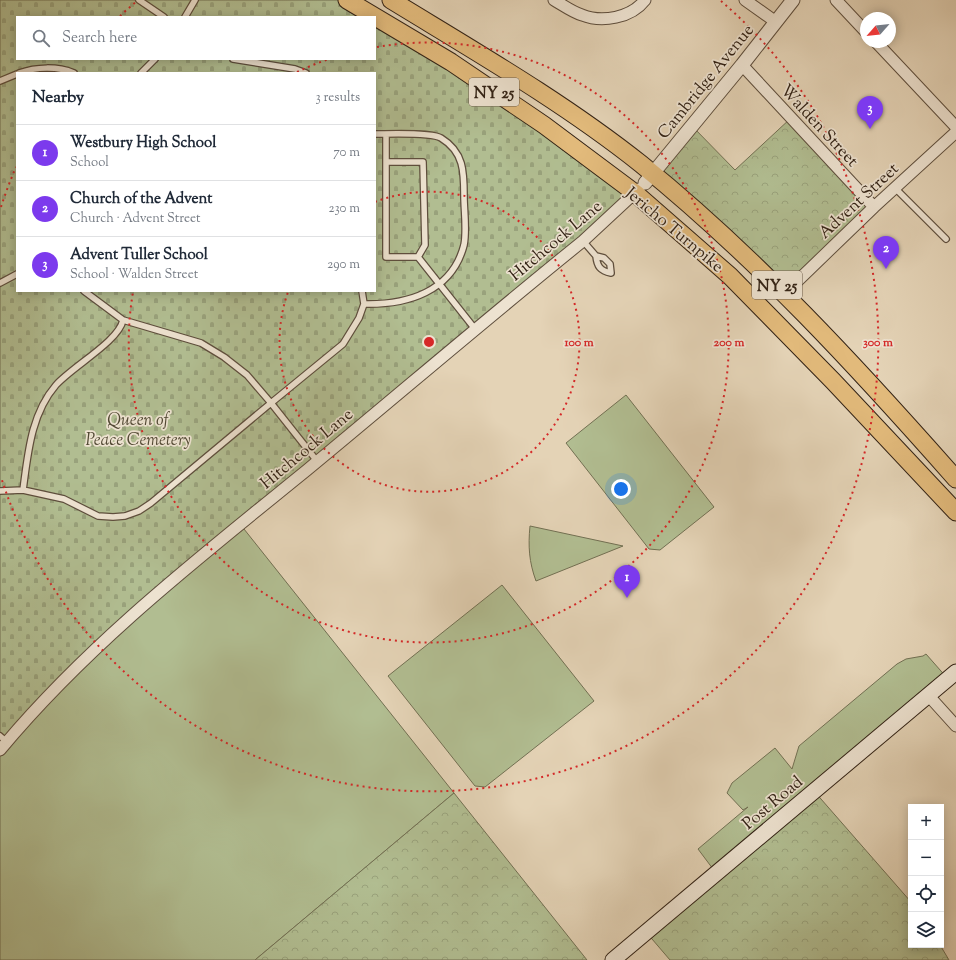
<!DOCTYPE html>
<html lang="en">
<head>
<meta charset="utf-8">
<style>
  body { margin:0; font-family:"Sorts Mill Goudy",serif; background:#f2f2f3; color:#1f2937 }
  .controls { position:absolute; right:12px; bottom:12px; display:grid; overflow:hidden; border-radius:0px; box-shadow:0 2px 10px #0003 }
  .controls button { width:36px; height:36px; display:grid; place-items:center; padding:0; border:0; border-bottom:1px solid #e0e1e3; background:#fff; color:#1f2937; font:20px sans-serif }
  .compass { position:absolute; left:860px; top:12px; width:36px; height:36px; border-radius:50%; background:#fff; box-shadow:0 2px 10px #0003; rotate:243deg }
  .you { position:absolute; left:621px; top:489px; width:14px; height:14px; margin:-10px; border:3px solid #fff; border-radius:50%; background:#1a73e8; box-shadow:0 0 0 6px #1a73e833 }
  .badge { display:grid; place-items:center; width:26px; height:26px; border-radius:50%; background:#7c3aed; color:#fff; font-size:13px; font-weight:700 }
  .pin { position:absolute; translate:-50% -33px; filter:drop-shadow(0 1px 2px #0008) }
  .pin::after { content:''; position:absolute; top:21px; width:14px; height:12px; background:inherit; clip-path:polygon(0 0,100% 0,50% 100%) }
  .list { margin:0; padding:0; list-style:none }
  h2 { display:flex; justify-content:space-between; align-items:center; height:52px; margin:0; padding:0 16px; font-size:17px }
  h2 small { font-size:13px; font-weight:400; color:#747a83 }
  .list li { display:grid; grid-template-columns:26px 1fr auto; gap:12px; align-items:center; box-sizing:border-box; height:56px; padding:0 16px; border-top:1px solid #e0e1e3 }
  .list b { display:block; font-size:15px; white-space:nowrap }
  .list p { margin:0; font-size:13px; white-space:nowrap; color:#747a83 }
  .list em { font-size:13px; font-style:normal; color:#747a83 }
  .icon { flex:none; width:22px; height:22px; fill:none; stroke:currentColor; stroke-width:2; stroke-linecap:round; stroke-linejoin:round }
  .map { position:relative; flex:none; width:956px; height:960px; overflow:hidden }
  .search { position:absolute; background:#fff; box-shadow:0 2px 10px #0003; left:16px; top:16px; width:360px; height:44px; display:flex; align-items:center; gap:10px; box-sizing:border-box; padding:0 14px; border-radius:0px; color:#747a83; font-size:15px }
  .panel { position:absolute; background:#fff; box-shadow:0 2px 10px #0003; left:16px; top:72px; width:360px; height:220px; border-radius:0px }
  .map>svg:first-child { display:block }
  .green { fill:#b1bd91; stroke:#727053 }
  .forest { fill:url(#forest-crowns); stroke:#727053 }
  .cemetery { fill:url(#cemetery-stones); stroke:#727053; fill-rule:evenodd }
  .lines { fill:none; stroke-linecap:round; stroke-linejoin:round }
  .service-casing { stroke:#5e4e3d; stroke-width:8 }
  .minor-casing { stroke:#5e4e3d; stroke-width:13 }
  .tertiary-casing { stroke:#5e4e3d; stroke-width:15 }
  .secondary-casing { stroke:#322215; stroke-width:17 }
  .primary-casing { stroke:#322215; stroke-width:19 }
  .service { stroke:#ede2d0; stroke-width:5.5 }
  .minor { stroke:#ede2d0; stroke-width:11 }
  .tertiary { stroke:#ede2d0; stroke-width:13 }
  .secondary { stroke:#ede2d0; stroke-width:15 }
  .primary { stroke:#e2ba7b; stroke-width:17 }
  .ring { fill:none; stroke:#d62828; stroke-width:2; stroke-dasharray:2 4 }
  .labels { text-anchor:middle; stroke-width:3.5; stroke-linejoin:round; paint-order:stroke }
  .shield { fill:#ede2d0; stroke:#6a5c4d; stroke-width:1 }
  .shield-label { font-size:16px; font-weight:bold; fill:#322215 }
  .street-label { font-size:17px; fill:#322215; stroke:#ede2d0 }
  .park-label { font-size:17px; font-style:italic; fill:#524934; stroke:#ede2d0 }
  .centre { fill:#d62828; stroke:#ede2d0; stroke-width:2 }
  .ring-label { font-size:12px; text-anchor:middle; font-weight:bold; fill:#d62828; stroke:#ede2d0; stroke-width:3.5; stroke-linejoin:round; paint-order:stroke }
</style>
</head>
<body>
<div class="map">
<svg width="956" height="960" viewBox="0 0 956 960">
  <defs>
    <pattern id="forest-crowns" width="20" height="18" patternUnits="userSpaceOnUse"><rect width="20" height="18" fill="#b1bd91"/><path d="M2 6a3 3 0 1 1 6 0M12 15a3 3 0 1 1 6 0" fill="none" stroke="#99a27c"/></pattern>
    <pattern id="cemetery-stones" width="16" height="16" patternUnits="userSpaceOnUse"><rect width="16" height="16" fill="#b1bd91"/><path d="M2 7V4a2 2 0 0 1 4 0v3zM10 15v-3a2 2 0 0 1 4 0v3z" fill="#99a27c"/></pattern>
  </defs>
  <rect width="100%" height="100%" fill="#e4d3b6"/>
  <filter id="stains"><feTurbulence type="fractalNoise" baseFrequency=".005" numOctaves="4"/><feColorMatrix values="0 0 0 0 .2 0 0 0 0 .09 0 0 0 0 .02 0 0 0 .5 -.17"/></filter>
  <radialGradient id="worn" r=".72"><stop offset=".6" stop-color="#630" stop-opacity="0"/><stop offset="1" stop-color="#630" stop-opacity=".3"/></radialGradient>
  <!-- green -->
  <path class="green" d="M626 395 714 507 660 550 649 549 566 443Z
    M240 524 454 793 255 960H0V750L45 699Z
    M530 526 623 546 536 581C529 562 528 546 530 526Z
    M502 585 594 701 485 787 475 786 388 676Z
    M926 654 948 679 716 873 698 849 748 807 743 810 727 793 732 783 775 748 792 769 799 746 897 664 906 659 923 656Z"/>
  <!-- forest -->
  <path class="forest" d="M791 118 874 207 785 293 654 175 692 126 735 170Z
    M814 791 911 902V945H940L949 960H670L646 932Z
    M454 793 587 960H255Z"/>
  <!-- cemetery -->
  <path class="cemetery" d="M0 0H347L451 62 544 125 635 193 620 208 138 611 45 699 0 750ZM17 17H375V59H17ZM17 73H375V291H17Z"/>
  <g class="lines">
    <defs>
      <path id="service" d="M139 0 164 17
        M185 17 195 0
        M233 59 295 69 306 73
        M19 73C36 67 57 66 74 73
        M141 73 155 59
        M0 81 17 74
        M386 162V134
        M895 188 946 239
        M583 241 596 256
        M596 256 604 258 610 264 611 273C600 271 597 266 596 256Z
        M418 257 425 245 423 162H386V257H418L475 329
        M0 283 17 274
        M84 291 123 320 201 343 224 357 247 375 271 403 151 503 139 511 125 516 113 517 98 516 64 499 23 490C28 453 31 414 56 385 73 366 119 341 123 320
        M362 291 364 304C407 305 452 292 464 245 467 230 464 211 464 196 464 172 464 152 441 138 431 132 389 134 375 134
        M317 461 271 403 343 344 359 318 364 304
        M0 491 23 490
        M0 736 7 742"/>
      <path id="minor" d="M554 0C563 5 572 12 582 15 602 23 631 18 645 0
        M745 0 776 22
        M836 0 866 32
        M876 42 956 127
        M742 65 874 207
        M785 293 874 207 956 132
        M928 695 956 726
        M0 750C89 643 200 557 307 470 399 394 490 316 583 241L639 189"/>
      <path id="tertiary" d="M645 183 742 65 793 0"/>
      <path id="secondary" d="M613 960 956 672"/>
      <path id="primary" d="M347 0 451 62 544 125 635 193 730 276 833 381 956 512
        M391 0C476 52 563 102 641 164 757 258 858 368 956 479"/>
    </defs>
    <!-- service casing -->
    <use href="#service" class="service-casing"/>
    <!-- minor casing -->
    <use href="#minor" class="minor-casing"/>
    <!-- tertiary casing -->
    <use href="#tertiary" class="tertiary-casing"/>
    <!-- secondary casing -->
    <use href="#secondary" class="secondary-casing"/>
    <!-- primary casing -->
    <use href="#primary" class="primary-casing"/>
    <!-- service -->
    <use href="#service" class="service"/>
    <!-- minor -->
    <use href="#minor" class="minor"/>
    <!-- tertiary -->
    <use href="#tertiary" class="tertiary"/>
    <!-- secondary -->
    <use href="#secondary" class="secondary"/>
    <!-- primary -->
    <use href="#primary" class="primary"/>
  </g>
  <!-- distance rings -->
  <g class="ring">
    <path d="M375 202A150 150 0 1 1 288 292"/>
    <path d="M297 72A300 300 0 0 1 329 59M377 47A300 300 0 1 1 133 292"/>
    <path d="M1 207A449 449 0 0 1 16 167M120 16A449 449 0 0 1 137 1M721 1A449 449 0 1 1 1 477"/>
  </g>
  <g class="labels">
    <!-- shield labels -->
    <g class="shield">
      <rect x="469" y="78" width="50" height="28" rx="3"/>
      <rect x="752" y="271" width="50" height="28" rx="3"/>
    </g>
    <g class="shield-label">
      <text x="494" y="98">NY 25</text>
      <text x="777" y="291">NY 25</text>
    </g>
    <!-- street labels -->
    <g class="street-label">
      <text transform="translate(705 81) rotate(-51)" y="6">Cambridge Avenue</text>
      <text transform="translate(820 125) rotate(47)" y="6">Walden Street</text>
      <text transform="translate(858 200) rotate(-43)" y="6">Advent Street</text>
      <text transform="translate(675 229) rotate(40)" y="6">Jericho Turnpike</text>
      <text transform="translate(555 240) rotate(-40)" y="6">Hitchcock Lane</text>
      <text transform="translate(306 448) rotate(-40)" y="6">Hitchcock Lane</text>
      <text transform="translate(772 802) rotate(-40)" y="6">Post Road</text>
    </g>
    <!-- park labels -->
    <g class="park-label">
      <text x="138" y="425">Queen of<tspan x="138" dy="20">Peace Cemetery</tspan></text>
    </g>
  </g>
  <circle cx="429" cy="342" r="6" class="centre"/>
  <g class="ring-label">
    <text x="579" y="346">100 m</text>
    <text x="729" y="346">200 m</text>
    <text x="878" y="346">300 m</text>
  </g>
  <rect width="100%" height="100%" filter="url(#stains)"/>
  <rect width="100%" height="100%" fill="url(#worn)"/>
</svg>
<div class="controls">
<button>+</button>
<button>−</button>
<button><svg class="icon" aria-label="locate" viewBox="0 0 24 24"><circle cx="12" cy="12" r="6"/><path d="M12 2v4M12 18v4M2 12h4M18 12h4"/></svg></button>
<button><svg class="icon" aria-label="layers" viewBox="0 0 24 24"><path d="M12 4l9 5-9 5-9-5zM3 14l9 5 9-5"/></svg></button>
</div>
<svg class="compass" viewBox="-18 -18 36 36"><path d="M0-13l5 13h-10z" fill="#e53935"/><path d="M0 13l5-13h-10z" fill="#747a83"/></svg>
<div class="you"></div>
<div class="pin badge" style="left:627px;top:598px">1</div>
<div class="pin badge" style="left:886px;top:269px">2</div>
<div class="pin badge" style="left:870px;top:129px">3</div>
<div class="search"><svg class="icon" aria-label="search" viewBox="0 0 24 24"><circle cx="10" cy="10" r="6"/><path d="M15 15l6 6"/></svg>Search here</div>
<section class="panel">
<h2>Nearby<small>3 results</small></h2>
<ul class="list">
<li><span class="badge">1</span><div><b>Westbury High School</b><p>School</p></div><em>70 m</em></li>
<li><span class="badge">2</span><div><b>Church of the Advent</b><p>Church · Advent Street</p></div><em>230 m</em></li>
<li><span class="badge">3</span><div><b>Advent Tuller School</b><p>School · Walden Street</p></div><em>290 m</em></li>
</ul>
</section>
</div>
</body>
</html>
